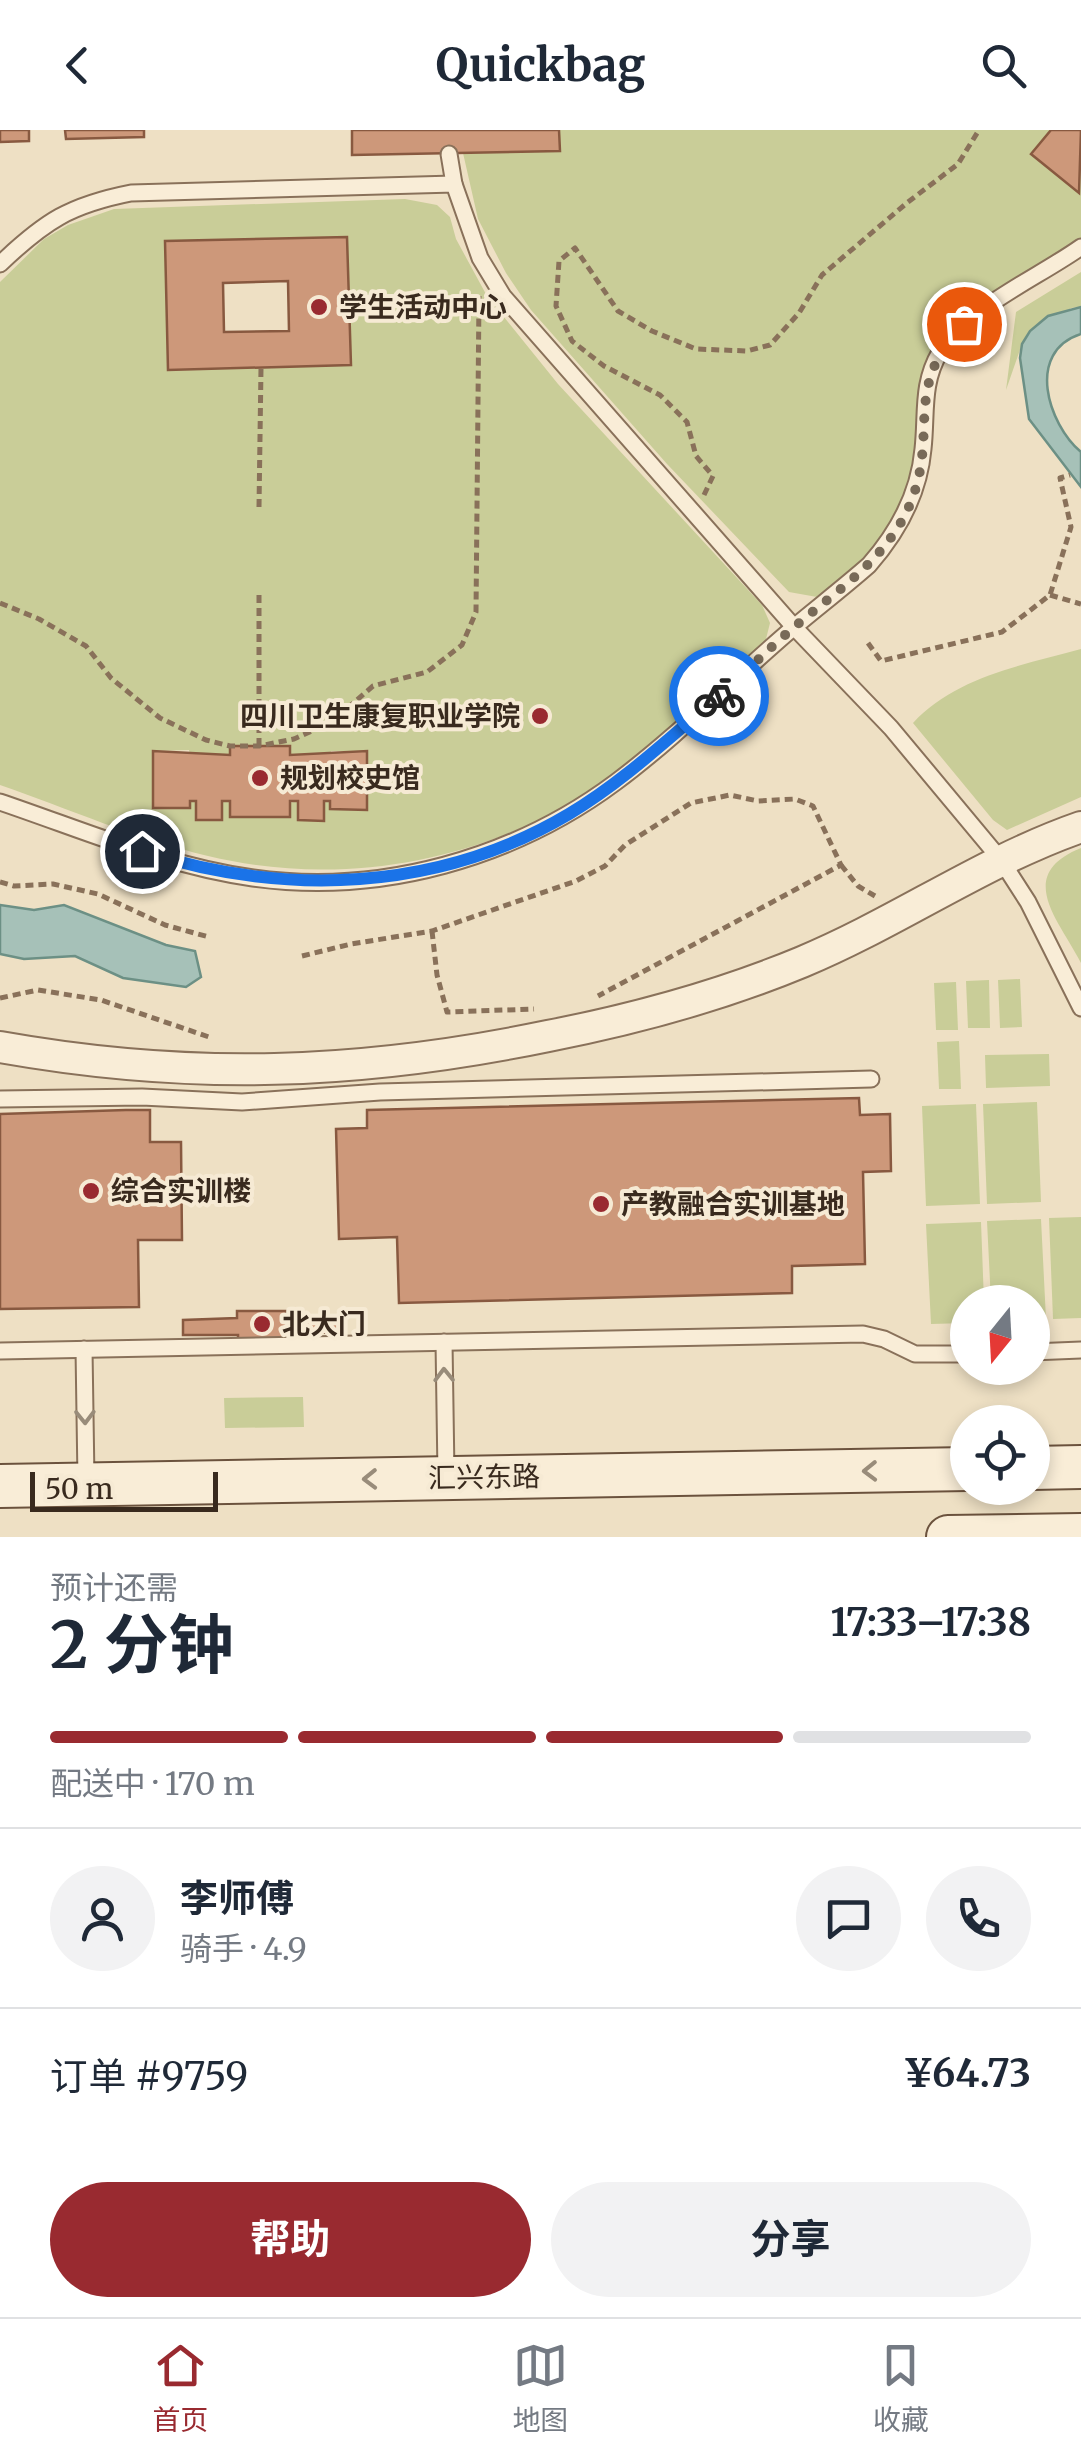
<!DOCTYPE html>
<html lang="zh">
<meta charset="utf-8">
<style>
body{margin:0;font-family:Merriweather,"Noto Sans SC",serif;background:#f2f2f3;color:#1f2937;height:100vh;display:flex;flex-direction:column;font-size:38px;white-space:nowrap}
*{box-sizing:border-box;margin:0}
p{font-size:32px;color:#747a83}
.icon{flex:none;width:55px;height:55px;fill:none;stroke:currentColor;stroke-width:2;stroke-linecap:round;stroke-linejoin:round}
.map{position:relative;height:1407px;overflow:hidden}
.sheet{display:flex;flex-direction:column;background:#fff;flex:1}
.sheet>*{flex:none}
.needle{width:65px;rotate:198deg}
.tools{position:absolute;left:950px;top:1155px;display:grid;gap:20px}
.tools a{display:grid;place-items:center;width:100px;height:100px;border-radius:50%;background:#fff;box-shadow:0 5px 15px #0003;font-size:50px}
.scale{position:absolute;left:30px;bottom:25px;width:188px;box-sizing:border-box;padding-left:10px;border:5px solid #392a1e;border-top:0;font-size:28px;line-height:35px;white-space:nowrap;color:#392a1e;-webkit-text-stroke:8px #f6ead4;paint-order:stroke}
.pin{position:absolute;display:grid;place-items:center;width:85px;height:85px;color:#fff;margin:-42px;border:5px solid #fff;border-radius:50%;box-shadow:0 2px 10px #0007}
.courier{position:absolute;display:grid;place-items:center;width:100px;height:100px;margin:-50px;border:8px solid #1a73e8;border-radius:50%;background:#fff;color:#222;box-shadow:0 2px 12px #0007}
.head em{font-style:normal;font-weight:700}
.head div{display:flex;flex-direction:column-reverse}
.head{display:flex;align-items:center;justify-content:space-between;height:170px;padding:0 50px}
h1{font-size:65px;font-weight:700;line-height:75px}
.bar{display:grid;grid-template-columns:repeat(4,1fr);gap:15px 10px;align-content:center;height:120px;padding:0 50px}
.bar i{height:12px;border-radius:8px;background:#e0e1e3}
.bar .on{background:#992a30}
.bar p{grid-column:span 4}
.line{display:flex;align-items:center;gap:25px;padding:0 50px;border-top:2px solid #e0e1e3}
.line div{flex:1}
.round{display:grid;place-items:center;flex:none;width:105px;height:105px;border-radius:52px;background:#f2f2f3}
.button{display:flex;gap:20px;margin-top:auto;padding:20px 50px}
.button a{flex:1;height:115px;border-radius:60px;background:#992a30;color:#fff;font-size:40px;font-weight:700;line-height:115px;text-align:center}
.button a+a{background:#f2f2f3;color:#1f2937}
header{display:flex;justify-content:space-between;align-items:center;height:130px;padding:0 50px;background:#fff;font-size:45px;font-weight:700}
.tab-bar{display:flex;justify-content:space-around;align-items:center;height:140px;border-top:2px solid #e0e1e3;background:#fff;font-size:28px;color:#747a83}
.tab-bar a{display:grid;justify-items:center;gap:5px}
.tab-bar .on{color:#992a30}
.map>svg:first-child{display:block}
</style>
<header><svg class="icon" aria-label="back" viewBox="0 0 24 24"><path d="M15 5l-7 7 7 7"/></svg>Quickbag<svg class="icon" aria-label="search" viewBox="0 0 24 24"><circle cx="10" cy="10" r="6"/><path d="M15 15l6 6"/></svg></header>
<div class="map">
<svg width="1081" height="1407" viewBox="0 0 1081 1407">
<rect width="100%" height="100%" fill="#eee0c4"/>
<g fill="#c9cd98" fill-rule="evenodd">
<polygon points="559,0 1081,0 1081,108 1016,150 929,239 909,366 888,405 847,449 817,467 789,462 667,334 531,180 506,143 478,89 463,23 560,20"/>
<path d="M405 69 437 75 450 87 456 109 487 166 558 254 762 475 770 493 765 513C701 571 640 631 567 677 552 686 534 692 519 699 420 741 313 751 208 726 137 709 69 679 0 655V152L44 109 68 95 114 79ZM346 107 350 235 169 240 165 112ZM189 620 190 625H330L331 621H367V679H331L330 671H324V690H299L298 671 230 687V671H222L221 690H196V671L153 678V621Z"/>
<polygon points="1081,142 1081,177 1071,178 1022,214 1006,260 1016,182"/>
<path d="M1081 519V667L1007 700 993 690 913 593C955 547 1023 535 1081 519Z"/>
<path d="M1081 718V833C1059 790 1014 745 1081 718Z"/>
<polygon points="1020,849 1022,897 1000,898 998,850"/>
<polygon points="989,850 990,898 968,898 966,851"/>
<polygon points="956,852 958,900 936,900 934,853"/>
<polygon points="959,911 961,959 939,959 937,912"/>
<polygon points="1049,924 1050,956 986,958 985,925"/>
<polygon points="1037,972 1041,1072 987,1074 983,974"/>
<polygon points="976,974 980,1074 926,1076 922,976"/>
<polygon points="1081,1087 1081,1188 1053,1189 1049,1088"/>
<polygon points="1041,1089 1046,1189 1033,1190 1032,1172 991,1172 987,1091"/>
<polygon points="981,1092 984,1172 968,1172 967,1193 931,1194 926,1094"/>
<polygon points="303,1267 304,1297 225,1298 224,1268"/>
</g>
<g fill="#a6c1b8" stroke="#6c9085" stroke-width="2.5">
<path d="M1081 177V204C1025 222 1048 294 1081 322V357L1029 289 1020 228 1022 214 1030 201 1048 186Z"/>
<polygon points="0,775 34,780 64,775 166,815 195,821 201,847 186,857 123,848 75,826 24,829 0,824"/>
</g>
<g fill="#cd987a" stroke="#885940" stroke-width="2.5" fill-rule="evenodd">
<polygon points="0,0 29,0 29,11 0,12"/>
<polygon points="65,0 144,0 144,7 66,9"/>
<polygon points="352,0 559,0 560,21 352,25"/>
<polygon points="1051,0 1081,0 1079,63 1031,24"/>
<path d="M347 107 351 235 168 240 165 111ZM288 151 289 201 224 202 223 153Z"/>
<polygon points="230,616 290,616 290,625 367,621 367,680 330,679 330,671 324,671 324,691 298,690 298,671 290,671 290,687 230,687 230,671 222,671 222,690 196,690 196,671 190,671 190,678 153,678 153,621 230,625"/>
<polygon points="859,968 860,985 890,984 891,1041 863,1042 865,1134 792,1136 792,1163 399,1173 397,1107 339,1109 336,999 367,998 367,980"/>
<polygon points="126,980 150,980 150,1012 181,1012 182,1110 138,1110 139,1177 0,1179 0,984"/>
<polygon points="237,1181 286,1181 286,1187 341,1187 341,1202 287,1204 287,1210 238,1211 238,1205 183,1205 183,1190 237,1188"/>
</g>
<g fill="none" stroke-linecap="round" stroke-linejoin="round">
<g stroke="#89715a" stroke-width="19">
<g id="lane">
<polyline points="449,24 454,54"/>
<path d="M0 134C45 91 70 75 131 63L454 54 480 128 503 166 794 497 891 598 1001 730 1028 772 1081 878"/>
<path d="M0 672C83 700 166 736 253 748 381 766 514 728 616 652 679 605 734 548 793 498 818 477 844 457 869 435 898 402 919 364 923 319 927 284 921 254 940 222 967 178 1039 147 1081 117"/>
<polyline points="0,969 142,967 242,972 380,962 871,949"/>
<polyline points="444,1212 446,1344"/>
<polyline points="84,1219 86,1350"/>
<polyline points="0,1221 863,1204 884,1209 915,1224 968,1224"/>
<polyline points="1032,1222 1081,1220"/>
</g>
</g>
<g stroke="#89715a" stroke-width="34">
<path id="street" d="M0 917C191 951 359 945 548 906 635 889 720 866 802 832 898 792 983 731 1081 697"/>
</g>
<g stroke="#6b523d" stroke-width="46">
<g id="secondary">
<polyline points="1032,1338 1081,1337"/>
<polyline points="0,1356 968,1339"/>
<polyline points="948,1407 1081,1405"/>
</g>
</g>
<g stroke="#89715a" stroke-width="5" stroke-dasharray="8 5" stroke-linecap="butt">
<polyline points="704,365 713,346 696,326 687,292 660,265 604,236 572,211 556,176 559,131 575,118 618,181 652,201 696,219 747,221 770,215 799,183 822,145 908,72 958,34 979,0"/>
<polyline points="259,377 261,238"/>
<polyline points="1050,465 1081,474"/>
<polyline points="0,473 39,489 86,516 111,548 160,588 206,610 230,616 259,616 294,609 330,593 373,556 427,542 462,515 476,482 479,166"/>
<polyline points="868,513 881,531 1002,502 1050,465 1071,397 1060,348 1070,345"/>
<polyline points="259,616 259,465"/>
<polyline points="841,735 858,756 875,766"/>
<polyline points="0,752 14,756 53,754 98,764 165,795 209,807"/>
<polyline points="432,801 437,845 447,882 534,879"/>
<polyline points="302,826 351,814 432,801 576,751 605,736 625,715 691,673 730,665 758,671 795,669 813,676 841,735 598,866"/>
<polyline points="0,868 38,860 101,870 209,907"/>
</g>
<use href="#lane" stroke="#f9edd7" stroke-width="15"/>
<use href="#street" stroke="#f9edd7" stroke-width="30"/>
<use href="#secondary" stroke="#f9edd7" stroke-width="42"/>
</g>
<defs><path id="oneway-chevron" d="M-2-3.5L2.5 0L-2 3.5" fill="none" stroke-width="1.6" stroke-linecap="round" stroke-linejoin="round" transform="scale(2.5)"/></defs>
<g stroke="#998c7a">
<use href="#oneway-chevron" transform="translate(444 1245) rotate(-91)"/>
<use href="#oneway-chevron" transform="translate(85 1287) rotate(89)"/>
<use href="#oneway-chevron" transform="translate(870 1341) rotate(179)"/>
<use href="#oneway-chevron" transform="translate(370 1349) rotate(179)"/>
</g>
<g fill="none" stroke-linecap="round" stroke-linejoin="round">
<path stroke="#786a58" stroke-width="10" stroke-dasharray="0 18" d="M719 566C744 544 767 520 792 499 837 460 887 430 911 372 939 301 902 257 964 194"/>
<path stroke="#1a73e8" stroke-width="12" d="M142 721C284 767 438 762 569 684 624 651 670 607 719 566"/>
</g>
<g fill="#992a30" stroke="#f6ead4" stroke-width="4">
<circle cx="319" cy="177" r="10"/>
<circle cx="540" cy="586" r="10"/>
<circle cx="260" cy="648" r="10"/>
<circle cx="91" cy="1061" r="10"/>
<circle cx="601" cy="1074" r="10"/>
<circle cx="262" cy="1194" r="10"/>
</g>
<g text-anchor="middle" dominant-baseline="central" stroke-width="8" stroke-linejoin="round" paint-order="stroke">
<g font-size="28" font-weight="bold" fill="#392a1e" stroke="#f6ead4" text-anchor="start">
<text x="339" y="177">学生活动中心</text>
<text x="520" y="586" text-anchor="end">四川卫生康复职业学院</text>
<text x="280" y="648">规划校史馆</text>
<text x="111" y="1061">综合实训楼</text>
<text x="621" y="1074">产教融合实训基地</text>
<text x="282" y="1194">北大门</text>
</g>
<g font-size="28" fill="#392a1e" stroke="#f6ead4">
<text transform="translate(484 1347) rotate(-1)">汇兴东路</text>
</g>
</g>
</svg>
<div class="tools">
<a><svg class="needle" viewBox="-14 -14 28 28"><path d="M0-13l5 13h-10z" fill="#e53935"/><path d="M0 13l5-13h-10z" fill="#747a83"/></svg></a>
<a><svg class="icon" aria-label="locate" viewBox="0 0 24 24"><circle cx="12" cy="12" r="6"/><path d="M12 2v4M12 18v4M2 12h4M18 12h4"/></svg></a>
</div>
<div class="scale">50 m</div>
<div class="pin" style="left:964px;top:194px;background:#ea580c"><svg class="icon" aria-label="bag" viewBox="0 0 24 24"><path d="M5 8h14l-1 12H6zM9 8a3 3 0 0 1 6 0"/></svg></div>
<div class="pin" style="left:142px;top:721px;background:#1f2937"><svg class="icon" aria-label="home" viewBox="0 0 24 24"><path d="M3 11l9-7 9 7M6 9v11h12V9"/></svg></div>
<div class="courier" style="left:719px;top:566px"><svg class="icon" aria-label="bike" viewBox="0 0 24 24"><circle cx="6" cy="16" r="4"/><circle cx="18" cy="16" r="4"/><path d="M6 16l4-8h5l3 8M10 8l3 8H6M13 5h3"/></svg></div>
</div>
<section class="sheet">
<div class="head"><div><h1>2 分钟</h1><p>预计还需</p></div><em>17:33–17:38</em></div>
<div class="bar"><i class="on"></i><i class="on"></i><i class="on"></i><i></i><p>配送中 · 170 m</p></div>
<div class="line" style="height:180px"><a class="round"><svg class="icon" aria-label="person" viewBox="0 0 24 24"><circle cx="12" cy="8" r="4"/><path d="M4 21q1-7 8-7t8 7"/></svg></a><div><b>李师傅</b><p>骑手 · 4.9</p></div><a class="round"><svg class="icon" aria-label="chat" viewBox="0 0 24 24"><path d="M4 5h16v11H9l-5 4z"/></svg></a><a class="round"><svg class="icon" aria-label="phone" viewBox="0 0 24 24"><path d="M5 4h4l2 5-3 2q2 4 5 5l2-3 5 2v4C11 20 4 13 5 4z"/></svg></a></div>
<div class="line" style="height:130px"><div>订单 #9759</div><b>¥64.73</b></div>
<div class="button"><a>帮助</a><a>分享</a></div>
</section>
<nav class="tab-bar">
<a class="on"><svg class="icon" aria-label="home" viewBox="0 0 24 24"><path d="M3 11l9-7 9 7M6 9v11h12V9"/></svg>首页</a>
<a><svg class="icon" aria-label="map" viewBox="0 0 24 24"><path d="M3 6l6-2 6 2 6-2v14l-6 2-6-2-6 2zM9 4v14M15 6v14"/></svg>地图</a>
<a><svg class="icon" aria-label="saved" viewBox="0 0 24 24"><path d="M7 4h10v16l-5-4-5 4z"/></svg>收藏</a>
</nav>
